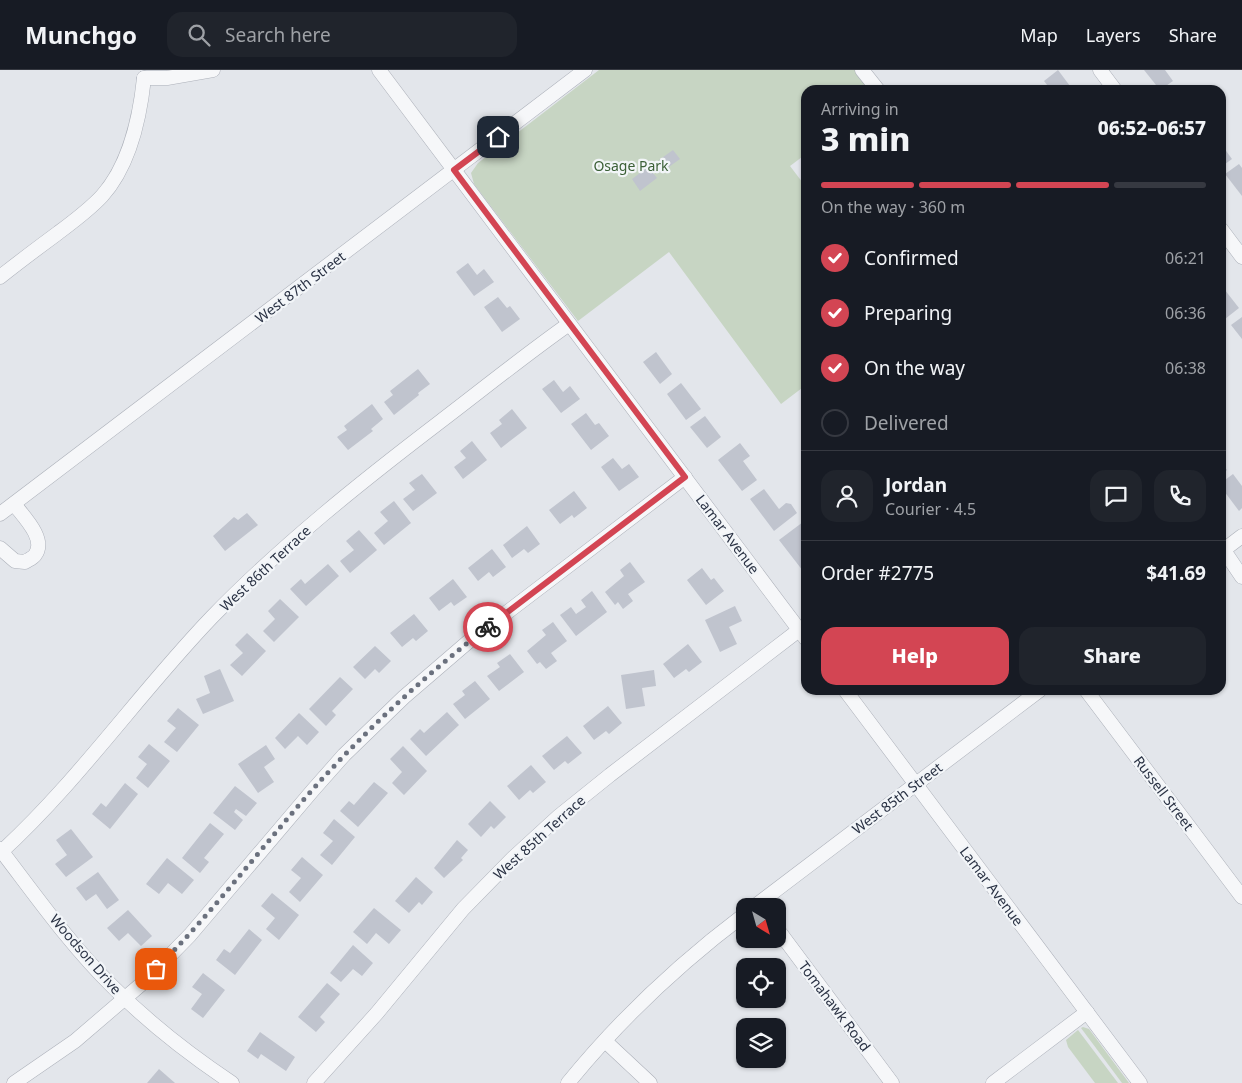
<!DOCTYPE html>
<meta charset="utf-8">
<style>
body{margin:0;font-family:"Noto Sans",sans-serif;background:#20242c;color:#f1f3f6;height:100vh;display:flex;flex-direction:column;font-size:19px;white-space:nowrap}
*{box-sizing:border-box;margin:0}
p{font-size:16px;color:#9ea1a6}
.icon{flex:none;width:28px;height:28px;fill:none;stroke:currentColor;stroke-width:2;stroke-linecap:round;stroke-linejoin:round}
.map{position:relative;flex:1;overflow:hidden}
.sheet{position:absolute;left:801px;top:15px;width:425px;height:610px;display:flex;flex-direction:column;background:#171b24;border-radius:15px;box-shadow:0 1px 4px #0004}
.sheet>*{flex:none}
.needle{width:32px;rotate:143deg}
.controls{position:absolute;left:736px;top:828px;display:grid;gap:10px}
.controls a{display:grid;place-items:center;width:50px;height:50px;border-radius:10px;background:#171b24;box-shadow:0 1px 4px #0004;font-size:25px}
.pin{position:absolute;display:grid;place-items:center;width:42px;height:42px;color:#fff;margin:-21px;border-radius:10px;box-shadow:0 2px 8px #0006}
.courier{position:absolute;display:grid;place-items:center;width:50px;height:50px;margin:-25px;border:4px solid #d34553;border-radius:50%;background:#fff;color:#222;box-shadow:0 1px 6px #0007}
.head em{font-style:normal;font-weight:800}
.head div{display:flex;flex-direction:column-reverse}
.head{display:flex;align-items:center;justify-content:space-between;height:85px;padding:0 20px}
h1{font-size:32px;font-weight:800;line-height:38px}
.bar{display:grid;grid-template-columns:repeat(4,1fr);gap:8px 5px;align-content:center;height:60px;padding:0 20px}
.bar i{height:6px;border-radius:4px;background:#363941}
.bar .current{background:#d34553}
.bar p{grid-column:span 4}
.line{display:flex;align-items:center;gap:12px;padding:0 20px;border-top:1px solid #363941}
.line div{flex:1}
.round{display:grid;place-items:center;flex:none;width:52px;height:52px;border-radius:15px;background:#20242c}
ol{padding:0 20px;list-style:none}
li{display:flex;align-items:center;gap:15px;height:55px}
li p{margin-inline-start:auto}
li .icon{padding:5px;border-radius:50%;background:#d34553;color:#fff;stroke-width:4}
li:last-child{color:#9ea1a6}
li i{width:28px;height:28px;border:2px solid #363941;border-radius:50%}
.action{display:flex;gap:10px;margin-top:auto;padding:10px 20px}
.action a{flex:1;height:58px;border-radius:15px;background:#d34553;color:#fff;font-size:20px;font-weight:800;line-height:58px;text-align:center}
.action a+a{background:#20242c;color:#f1f3f6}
header{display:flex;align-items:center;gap:30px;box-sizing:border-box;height:70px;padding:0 25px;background:#171b24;border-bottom:1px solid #363941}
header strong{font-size:24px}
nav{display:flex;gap:28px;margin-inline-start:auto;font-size:18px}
.search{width:350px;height:45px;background:#20242c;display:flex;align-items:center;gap:12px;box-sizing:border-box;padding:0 18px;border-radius:15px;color:#9ea1a6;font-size:19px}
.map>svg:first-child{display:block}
</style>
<header>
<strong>Munchgo</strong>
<div class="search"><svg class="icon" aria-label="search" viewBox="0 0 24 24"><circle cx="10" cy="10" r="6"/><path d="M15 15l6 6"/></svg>Search here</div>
<nav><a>Map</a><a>Layers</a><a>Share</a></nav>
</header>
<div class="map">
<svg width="1242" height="1013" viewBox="0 0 1242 1013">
<rect width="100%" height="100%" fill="#e3e6eb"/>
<g fill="#c7d5c3">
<polygon points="599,0 856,0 872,20 806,20 806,84 790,96 806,117 806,315 781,334 669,182 578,251 474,114 471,103 478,93"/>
<polygon points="1083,957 1089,959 1129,1013 1122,1013 1081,958"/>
<polygon points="1078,960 1118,1013 1095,1013 1068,977 1066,970"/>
</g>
<g fill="#c0c4ce">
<polygon points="1058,0 1073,20 1051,20 1044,11"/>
<polygon points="1144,0 1165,0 1173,11 1160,20"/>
<polygon points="1221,74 1232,89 1221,97"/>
<polygon points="673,80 680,89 666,99 659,90"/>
<polygon points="1239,94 1242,98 1242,126 1225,104"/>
<polygon points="648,97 657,108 640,121 632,109"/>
<polygon points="468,193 477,205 484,199 494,212 474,226 456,202"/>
<polygon points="1221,215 1239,238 1225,249 1221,244"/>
<polygon points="498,227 507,238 510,236 520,249 502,262 484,237"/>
<polygon points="1242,247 1242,269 1231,255"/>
<polygon points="656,282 672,304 660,314 643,292"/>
<polygon points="418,299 430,314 418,323 419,325 394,345 384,332 393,325 390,321"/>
<polygon points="554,310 563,322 570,316 580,329 561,343 542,319"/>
<polygon points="681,313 701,339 686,350 667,324"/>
<polygon points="372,334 383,349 371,359 373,361 348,380 337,367 347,360 344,356"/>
<polygon points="512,339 527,358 501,378 490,363 502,354 499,350"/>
<polygon points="586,343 595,355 599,353 609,366 591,380 571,354"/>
<polygon points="705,346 721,367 707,378 690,357"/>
<polygon points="472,371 487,390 463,409 454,397 466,388 460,381"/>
<polygon points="740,373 750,386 743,391 757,410 742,421 718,390"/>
<polygon points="613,388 622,399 629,394 639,407 619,421 601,397"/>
<polygon points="1221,392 1227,400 1221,405"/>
<polygon points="422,404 437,423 413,441 403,429 415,420 409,413"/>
<polygon points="1233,404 1242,416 1242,438 1239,441 1221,417 1221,413"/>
<polygon points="764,419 779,439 786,433 791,434 797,443 774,461 750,429"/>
<polygon points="574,421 587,438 574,448 572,445 560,454 549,440"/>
<polygon points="394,431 411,453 384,475 374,463 388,451 380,442"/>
<polygon points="247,443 258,455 225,481 213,466 234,447 238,450"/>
<polygon points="803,452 806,455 806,470 803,472 806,476 806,499 803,501 779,470"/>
<polygon points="527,456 540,474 528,483 524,479 512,488 503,475"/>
<polygon points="359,460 377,480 350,503 340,491 354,480 346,471"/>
<polygon points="492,479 506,497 493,507 489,502 478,511 468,498"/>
<polygon points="630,492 645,512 628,524 633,531 623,539 618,532 615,535 605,522 624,506 620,500"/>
<polygon points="328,494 339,506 306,536 290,519 301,509 305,514"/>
<polygon points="702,498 711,510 714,508 724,521 706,535 687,510"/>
<polygon points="453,509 467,527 454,536 451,532 439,541 429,528"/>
<polygon points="592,521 607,542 576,566 560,545 571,537 576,544 586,537 581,530"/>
<polygon points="280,529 299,547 274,572 263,561 275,549 268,541"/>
<polygon points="735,536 742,551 729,557 737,574 720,582 705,550"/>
<polygon points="414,544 428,561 416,571 413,568 402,577 390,563"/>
<polygon points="553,552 567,571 551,583 557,591 546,599 540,592 537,594 527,581 546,565 542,560"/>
<polygon points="247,563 266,581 242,606 230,595 243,583 235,575"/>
<polygon points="688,574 702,592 689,602 686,599 674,608 663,594"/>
<polygon points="375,576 391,591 379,603 375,599 365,609 353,597"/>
<polygon points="510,584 524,602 499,621 487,606 500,597 497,593"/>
<polygon points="220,599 234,631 203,644 196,629 210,623 204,606"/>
<polygon points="654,600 656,616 642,618 645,636 626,639 621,605"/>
<polygon points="340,607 353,619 332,641 336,645 326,656 309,639"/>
<polygon points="475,611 490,629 465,649 453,634 465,625 462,621"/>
<polygon points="608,636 622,653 609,664 606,661 594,670 583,656"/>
<polygon points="178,638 199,655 177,682 164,672 176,658 167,651"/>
<polygon points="447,642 459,655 426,686 410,669 420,659 424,663"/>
<polygon points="299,643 319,662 307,675 298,666 285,679 275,668"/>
<polygon points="567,666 582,683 568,694 565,691 554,700 542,686"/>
<polygon points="149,674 170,691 148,718 136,708 147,694 138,687"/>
<polygon points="266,675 275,689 264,697 274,712 258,723 238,694"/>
<polygon points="403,676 427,701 404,725 392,713 402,702 390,689"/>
<polygon points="531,695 546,712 533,723 530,720 519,730 507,716"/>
<polygon points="374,712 388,723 358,757 340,741 349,731 354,735"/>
<polygon points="125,713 138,724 110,759 92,744 101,733 106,737"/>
<polygon points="235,716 257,733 246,746 236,739 234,742 243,750 235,760 213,743"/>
<polygon points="490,731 506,747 494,759 491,756 481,767 468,754"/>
<polygon points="334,749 355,767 332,795 320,785 333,771 323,763"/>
<polygon points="210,753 224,764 204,788 209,792 200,803 182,788"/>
<polygon points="71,759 93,787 66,807 55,794 67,785 56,770"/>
<polygon points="457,770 468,780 461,788 463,790 444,808 434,798"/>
<polygon points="302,787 323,805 300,832 289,822 301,808 291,800"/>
<polygon points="167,788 194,810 182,824 168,813 159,824 146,814"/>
<polygon points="98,802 119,830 107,839 96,824 86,831 76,818"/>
<polygon points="416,807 433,822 422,835 419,832 409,843 395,831"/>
<polygon points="272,823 299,845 279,870 266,859 275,848 261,836"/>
<polygon points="374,838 401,860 389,874 376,863 367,874 353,862"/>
<polygon points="128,840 152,866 141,876 128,863 119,871 107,858"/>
<polygon points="249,859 262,870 235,905 216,890 224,879 230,883"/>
<polygon points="353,875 373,893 362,906 353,899 341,912 330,903"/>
<polygon points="203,903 225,920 203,948 191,939 202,924 192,917"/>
<polygon points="327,913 340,924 320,947 325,952 316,962 298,947"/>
<polygon points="260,962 295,987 286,1001 261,984 258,989 247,981"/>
<polygon points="159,999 175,1013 147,1013"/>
</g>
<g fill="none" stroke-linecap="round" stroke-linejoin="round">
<g stroke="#acb0b9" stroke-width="15">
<g id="minor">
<polyline points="379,0 806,569"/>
<polyline points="862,0 878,20"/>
<polyline points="1100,0 1115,20"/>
<polyline points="144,8 167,8 213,0"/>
<polyline points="1221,159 1242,187"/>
<path d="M0 207C19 192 39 177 58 163 74 151 89 140 102 126 129 96 140 47 144 8"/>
<polyline points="0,444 585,0"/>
<polyline points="1221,476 1242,507"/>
<path d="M0 478 15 491 25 492C28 490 33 488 35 485 47 469 23 446 14 434"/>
<polyline points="1221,482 1242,466"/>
<polyline points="845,620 1140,1013"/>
<polyline points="1086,620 1242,827"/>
<path d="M0 779C36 826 71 876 113 917 149 953 190 985 232 1013"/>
<path d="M0 783C78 712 139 623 212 547 282 475 361 412 441 351 483 319 525 285 569 254"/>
<polyline points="755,836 1040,620"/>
<polyline points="778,860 892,1013"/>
<polyline points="605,971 650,1013"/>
<polyline points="14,1013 75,971 145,911 190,865 313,720 344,685 404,627 468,572 685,407"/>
<polyline points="314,1013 377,943 463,839 513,788 559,746 610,705 799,560"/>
<path d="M568 1013C620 949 680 893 745 844"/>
<polyline points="993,1013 1087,942"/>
</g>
</g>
<use href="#minor" stroke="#f6f7f9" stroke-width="14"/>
</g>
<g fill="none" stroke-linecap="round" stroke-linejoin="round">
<path stroke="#6b717e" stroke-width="5" stroke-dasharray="0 9" d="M156 899C213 842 260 779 313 719 366 660 425 605 488 557"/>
<polyline stroke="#d34553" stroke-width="6" points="488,557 685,407 454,100 498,67"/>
</g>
<g text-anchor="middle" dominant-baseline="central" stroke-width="4.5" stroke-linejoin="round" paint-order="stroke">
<g font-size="14" fill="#3c6037" stroke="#f2f5f8">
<text x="631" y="95">Osage Park</text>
</g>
<g font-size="14" fill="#2a3244" stroke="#f2f5f8">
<text transform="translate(300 217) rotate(-37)">West 87th Street</text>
<text transform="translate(728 464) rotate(53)">Lamar Avenue</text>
<text transform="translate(265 498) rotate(-43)">West 86th Terrace</text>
<text transform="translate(1164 723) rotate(53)">Russell Street</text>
<text transform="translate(897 728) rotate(-37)">West 85th Street</text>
<text transform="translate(539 767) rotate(-42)">West 85th Terrace</text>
<text transform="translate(992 816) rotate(53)">Lamar Avenue</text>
<text transform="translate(86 884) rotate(49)">Woodson Drive</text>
<text transform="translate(835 936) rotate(53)">Tomahawk Road</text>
</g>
</g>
</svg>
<div class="controls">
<a><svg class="needle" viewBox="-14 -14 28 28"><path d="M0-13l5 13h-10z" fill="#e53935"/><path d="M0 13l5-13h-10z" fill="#9ea1a6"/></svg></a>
<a><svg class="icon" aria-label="locate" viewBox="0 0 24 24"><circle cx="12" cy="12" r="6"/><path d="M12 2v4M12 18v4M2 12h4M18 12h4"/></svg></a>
<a><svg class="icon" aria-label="layers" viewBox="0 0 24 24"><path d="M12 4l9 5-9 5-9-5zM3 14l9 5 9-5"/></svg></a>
</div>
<div class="pin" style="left:156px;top:899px;background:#ea580c"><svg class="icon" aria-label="bag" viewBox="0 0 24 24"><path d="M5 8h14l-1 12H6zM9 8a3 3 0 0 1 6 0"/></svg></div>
<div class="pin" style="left:498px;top:67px;background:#1f2937"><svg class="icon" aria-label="home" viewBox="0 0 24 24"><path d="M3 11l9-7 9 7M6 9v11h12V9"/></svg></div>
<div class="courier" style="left:488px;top:557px"><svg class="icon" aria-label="bike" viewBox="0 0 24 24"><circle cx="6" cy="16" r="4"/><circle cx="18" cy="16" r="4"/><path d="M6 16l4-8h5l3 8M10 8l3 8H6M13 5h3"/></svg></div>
<section class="sheet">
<div class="head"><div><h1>3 min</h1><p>Arriving in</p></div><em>06:52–06:57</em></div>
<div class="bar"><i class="current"></i><i class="current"></i><i class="current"></i><i></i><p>On the way · 360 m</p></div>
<ol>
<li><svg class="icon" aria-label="check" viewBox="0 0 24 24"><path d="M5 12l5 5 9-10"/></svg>Confirmed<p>06:21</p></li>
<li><svg class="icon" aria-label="check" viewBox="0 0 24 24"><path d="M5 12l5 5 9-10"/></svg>Preparing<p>06:36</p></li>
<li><svg class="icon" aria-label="check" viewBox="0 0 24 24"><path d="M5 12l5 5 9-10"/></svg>On the way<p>06:38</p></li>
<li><i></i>Delivered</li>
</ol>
<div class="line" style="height:90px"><a class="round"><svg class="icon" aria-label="person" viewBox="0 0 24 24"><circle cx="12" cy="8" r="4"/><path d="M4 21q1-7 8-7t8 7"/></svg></a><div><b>Jordan</b><p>Courier · 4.5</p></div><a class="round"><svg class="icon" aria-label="chat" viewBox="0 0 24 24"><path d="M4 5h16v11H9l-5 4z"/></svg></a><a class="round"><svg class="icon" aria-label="phone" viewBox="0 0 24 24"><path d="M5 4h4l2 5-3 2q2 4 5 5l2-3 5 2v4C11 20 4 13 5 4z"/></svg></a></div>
<div class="line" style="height:65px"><div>Order #2775</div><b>$41.69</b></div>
<div class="action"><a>Help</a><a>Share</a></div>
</section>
</div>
